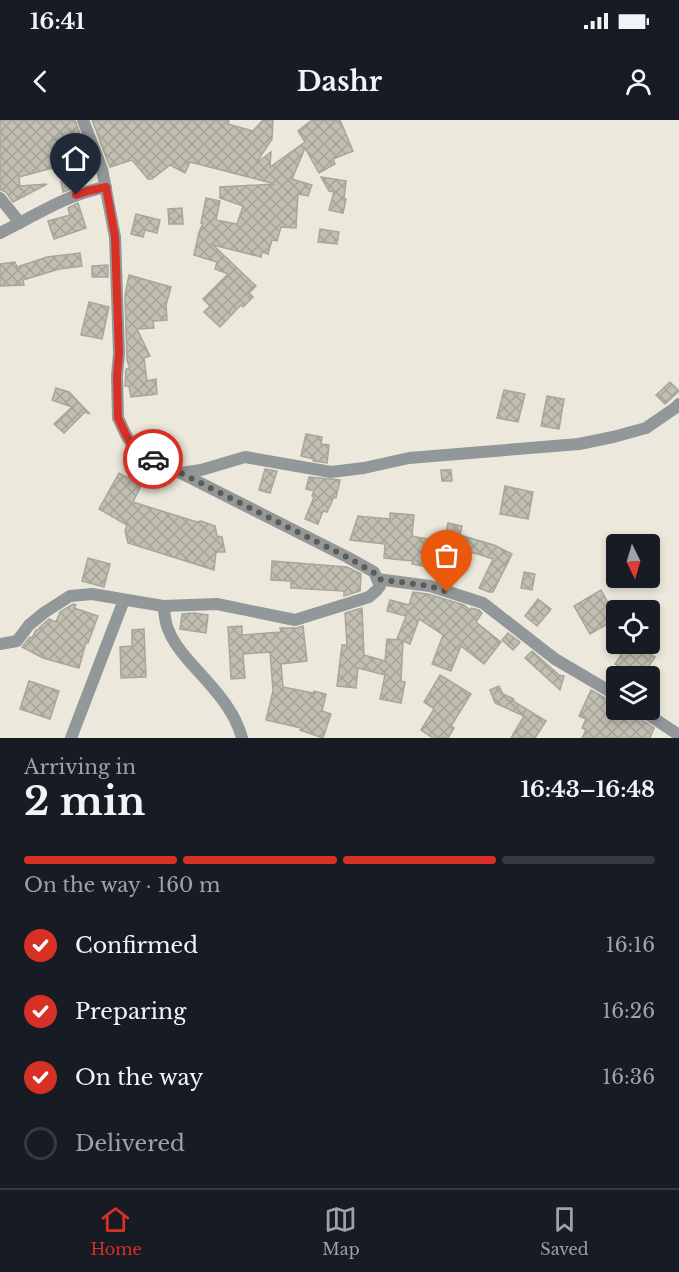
<!DOCTYPE html>
<meta charset="utf-8">
<style>
body{margin:0;font-family:"Libre Baskerville",serif;background:#20242c;color:#f1f3f6;height:100vh;display:flex;flex-direction:column;font-size:22px;white-space:nowrap}
*{box-sizing:border-box;margin:0}
p{font-size:20px;color:#9ea1a6}
.icon{flex:none;width:33px;height:33px;fill:none;stroke:currentColor;stroke-width:2;stroke-linecap:round;stroke-linejoin:round}
.map{position:relative;height:618px;overflow:hidden}
.drawer{display:flex;flex-direction:column;background:#171b24;flex:1}
.drawer>*{flex:none}
.needle{width:39px;rotate:175deg}
.fabs{position:absolute;left:606px;top:414px;display:grid;gap:12px}
.fabs a{display:grid;place-items:center;width:54px;height:54px;border-radius:6px;background:#171b24;box-shadow:0 3px 9px #0003;font-size:30px}
.pin{position:absolute;display:grid;place-items:center;width:51px;height:51px;color:#fff;margin:-62px -26px;border-radius:50% 50% 50% 0;rotate:-45deg;box-shadow:0 0 6px #0007}
.pin .icon{rotate:45deg}
.courier{position:absolute;display:grid;place-items:center;width:60px;height:60px;margin:-30px;border:4px solid #d93025;border-radius:50%;background:#fff;color:#222;box-shadow:0 2px 8px #0007}
.summary em{font-style:normal;font-weight:700}
.summary div{display:flex;flex-direction:column-reverse}
.summary{display:flex;align-items:center;justify-content:space-between;height:102px;padding:0 24px}
h1{font-size:39px;font-weight:700;line-height:45px}
.bar{display:grid;grid-template-columns:repeat(4,1fr);gap:9px 6px;align-content:center;height:72px;padding:0 24px}
.bar i{height:8px;border-radius:4px;background:#363941}
.bar .on{background:#d93025}
.bar p{grid-column:span 4}
ol{padding:0 24px;list-style:none}
li{display:flex;align-items:center;gap:18px;height:66px}
li p{margin-inline-start:auto}
li .icon{padding:6px;border-radius:50%;background:#d93025;color:#fff;stroke-width:4}
li:last-child{color:#9ea1a6}
li i{width:33px;height:33px;border:3px solid #363941;border-radius:50%}
.status{display:flex;justify-content:space-between;align-items:center;height:42px;padding:0 30px;background:#171b24;direction:ltr}
.status svg{height:16px;fill:currentColor}
header{display:flex;justify-content:space-between;align-items:center;height:78px;padding:0 24px;background:#171b24;font-size:27px;font-weight:700}
.tabs{display:flex;justify-content:space-around;align-items:center;height:84px;border-top:2px solid #363941;background:#171b24;font-size:16px;color:#9ea1a6}
.tabs a{display:grid;justify-items:center;gap:3px}
.tabs .on{color:#d93025}
.map>svg:first-child{display:block}
</style>
<div class="status"><b>16:41</b><svg viewBox="0 0 49 12"><path d="M0 12V9h3v3zM5 12V6h3v6zM10 12V3h3v9zM15 12V0h3v12zM26 1h20v11H26zM47 4h2v5h-2z"/></svg></div>
<header><svg class="icon" aria-label="back" viewBox="0 0 24 24"><path d="M15 5l-7 7 7 7"/></svg>Dashr<svg class="icon" aria-label="person" viewBox="0 0 24 24"><circle cx="12" cy="8" r="4"/><path d="M4 21q1-7 8-7t8 7"/></svg></header>
<div class="map">
<svg width="679" height="618" viewBox="0 0 679 618">
<defs>
<pattern id="building-cross-hatch" width="8" height="8" patternUnits="userSpaceOnUse" patternTransform="scale(1.5)"><rect width="8" height="8" fill="#c1bfb2"/><path d="M0 0l8 8M0 8l8-8" fill="none" stroke="#a5a398"/></pattern>
</defs>
<rect width="100%" height="100%" fill="#ece9dc"/>
<g fill="url(#building-cross-hatch)" stroke="#a8a69a" stroke-width="1.5">
<polygon points="0,0 75,0 89,39 57,48 56,47 19,57 20,66 47,64 13,82 6,72 0,70"/>
<polygon points="92,0 229,0 228,4 253,11 263,0 273,0 272,19 256,43 271,32 270,47 305,22 298,11 312,0 340,0 353,31 333,39 335,44 319,53 305,28 292,59 312,65 308,76 298,74 296,108 281,107 277,121 272,120 268,134 262,132 261,137 213,125 256,166 249,173 253,177 243,187 241,185 220,207 204,192 210,186 203,179 228,154 215,149 217,142 194,135 199,112 203,103 201,103 206,78 220,81 216,100 237,104 243,86 220,78 220,67 275,64 190,42 185,53 170,45 152,59 148,59 132,40 110,47"/>
<polygon points="321,57 346,61 344,79 346,79 343,93 329,90 334,72 329,71"/>
<polygon points="78,61 79,66 63,72 61,62"/>
<polygon points="78,83 86,108 54,119 48,101 70,95 68,88"/>
<polygon points="182,88 183,104 169,104 168,89"/>
<polygon points="136,94 160,100 157,113 145,110 143,117 131,114"/>
<polygon points="320,109 339,112 337,124 318,122"/>
<polygon points="80,133 82,146 59,149 23,160 24,165 0,166 0,144 15,142 17,147 47,137"/>
<polygon points="108,145 108,157 92,157 92,146"/>
<polygon points="129,155 171,167 166,185 167,200 153,201 154,208 137,209 150,236 144,238 147,261 156,259 157,274 131,277 129,266 125,266 126,249 130,248 127,241 125,175"/>
<polygon points="89,182 109,187 102,219 81,215"/>
<polygon points="670,262 679,271 665,284 656,275"/>
<polygon points="56,268 69,272 90,294 85,292 64,313 54,304 72,287 52,280"/>
<polygon points="504,270 525,274 518,302 497,298"/>
<polygon points="547,276 564,279 559,309 541,306"/>
<polygon points="306,314 322,317 321,324 329,325 327,343 313,341 314,339 301,336"/>
<polygon points="137,340 150,347 133,382 197,402 201,401 215,406 217,416 222,417 225,432 216,432 214,450 128,423 125,411 127,405 99,389 119,353 128,358"/>
<polygon points="265,349 277,351 270,373 259,370"/>
<polygon points="441,350 451,350 452,361 442,361"/>
<polygon points="309,357 340,360 336,378 334,377 327,392 323,391 318,404 305,399 314,377 312,376 314,371 306,369"/>
<polygon points="505,366 533,372 528,399 500,394"/>
<polygon points="390,393 414,395 412,416 432,420 433,416 445,418 448,403 462,406 460,415 494,425 512,434 493,472 489,472 479,468 493,439 462,429 457,453 445,451 429,443 427,447 412,444 413,441 384,438 385,424 350,420 358,396 390,399"/>
<polygon points="88,438 110,444 104,467 82,461"/>
<polygon points="272,441 347,447 361,454 360,471 344,476 344,471 291,468 291,461 271,460"/>
<polygon points="524,452 535,454 532,470 521,468"/>
<polygon points="601,470 616,497 616,499 590,514 574,486"/>
<polygon points="413,472 428,474 464,485 470,490 471,488 479,490 482,493 476,502 501,522 484,544 461,526 451,551 432,544 443,515 419,499 410,524 403,521 401,561 405,562 401,583 380,579 385,555 358,548 356,568 337,566 342,525 347,525 345,493 362,488 364,535 385,541 387,519 399,520 397,519 406,496 387,491 390,480 409,485"/>
<polygon points="538,479 551,489 537,506 525,496"/>
<polygon points="73,484 76,485 74,488 98,496 88,523 86,522 79,548 43,538 22,527 30,517 32,518 36,510 38,510 39,508 49,499 56,502 60,492"/>
<polygon points="193,493 208,495 206,513 180,509 182,494"/>
<polygon points="242,506 242,515 281,512 280,508 297,508 303,506 307,541 281,544 283,567 313,573 314,571 326,574 322,591 331,594 323,618 300,610 301,608 266,600 273,571 270,532 243,534 245,558 231,559 228,507"/>
<polygon points="144,509 146,557 121,558 120,527 132,526 132,510"/>
<polygon points="508,513 520,522 513,530 502,520"/>
<polygon points="613,524 633,524 655,537 642,556 635,556 615,544 624,530"/>
<polygon points="532,531 559,555 564,556 560,570 525,538"/>
<polygon points="440,555 471,574 451,606 454,608 448,618 433,618 421,610 434,589 424,582"/>
<polygon points="29,561 59,571 50,599 20,589"/>
<polygon points="499,566 503,574 514,579 513,581 546,601 535,618 511,618 524,596 495,583 490,570"/>
<polygon points="591,570 612,582 616,583 616,590 620,590 636,596 654,608 650,618 582,618 586,610 582,608 586,599 579,596"/>
</g>
<g fill="none" stroke-linecap="round" stroke-linejoin="round">
<g stroke="#92979a" stroke-width="12">
<path d="M83 0 102 49 115 117 119 233 117 256 118 298 126 315 134 328 145 335 347 437 374 452 380 466 377 470 369 477 295 500 217 484 163 486C165 494 165 502 168 509 172 520 181 532 189 541 209 564 234 587 242 618"/>
<polyline points="0,78 20,103"/>
<path d="M0 113C37 95 64 75 106 67"/>
<polyline points="181,353 201,350 245,337 331,352 364,348 409,338 579,324 613,317 646,308 675,288 679,284"/>
<polyline points="377,459 430,466 483,483 555,539 616,575"/>
<polyline points="0,524 17,521 29,505 45,492 70,476 92,474 163,486"/>
<polyline points="641,590 679,615"/>
<polyline points="71,618 124,480"/>
</g>
</g>
<g fill="none" stroke-linecap="round" stroke-linejoin="round">
<polyline stroke="#5d5b54" stroke-width="6" stroke-dasharray="0 10.8" points="153,339 347,437 374,453 377,459 430,466 447,472"/>
<polyline stroke="#d93025" stroke-width="8" points="76,75 88,71 106,67 115,117 119,233 117,256 118,298 126,315 134,328 153,339"/>
</g>
</svg>
<div class="fabs">
<a><svg class="needle" viewBox="-14 -14 28 28"><path d="M0-13l5 13h-10z" fill="#e53935"/><path d="M0 13l5-13h-10z" fill="#9ea1a6"/></svg></a>
<a><svg class="icon" aria-label="locate" viewBox="0 0 24 24"><circle cx="12" cy="12" r="6"/><path d="M12 2v4M12 18v4M2 12h4M18 12h4"/></svg></a>
<a><svg class="icon" aria-label="layers" viewBox="0 0 24 24"><path d="M12 4l9 5-9 5-9-5zM3 14l9 5 9-5"/></svg></a>
</div>
<div class="pin" style="left:447px;top:472px;background:#ea580c"><svg class="icon" aria-label="bag" viewBox="0 0 24 24"><path d="M5 8h14l-1 12H6zM9 8a3 3 0 0 1 6 0"/></svg></div>
<div class="pin" style="left:76px;top:75px;background:#1f2937"><svg class="icon" aria-label="home" viewBox="0 0 24 24"><path d="M3 11l9-7 9 7M6 9v11h12V9"/></svg></div>
<div class="courier" style="left:153px;top:339px"><svg class="icon" aria-label="car" viewBox="0 0 24 24"><path d="M5 17H2v-5l4-1 3-4h7l3 4 3 1v5h-3M9 17h6M6 11h13"/><circle cx="7" cy="17" r="2"/><circle cx="17" cy="17" r="2"/></svg></div>
</div>
<section class="drawer">
<div class="summary"><div><h1>2 min</h1><p>Arriving in</p></div><em>16:43–16:48</em></div>
<div class="bar"><i class="on"></i><i class="on"></i><i class="on"></i><i></i><p>On the way · 160 m</p></div>
<ol>
<li><svg class="icon" aria-label="check" viewBox="0 0 24 24"><path d="M5 12l5 5 9-10"/></svg>Confirmed<p>16:16</p></li>
<li><svg class="icon" aria-label="check" viewBox="0 0 24 24"><path d="M5 12l5 5 9-10"/></svg>Preparing<p>16:26</p></li>
<li><svg class="icon" aria-label="check" viewBox="0 0 24 24"><path d="M5 12l5 5 9-10"/></svg>On the way<p>16:36</p></li>
<li><i></i>Delivered</li>
</ol>
</section>
<nav class="tabs">
<a class="on"><svg class="icon" aria-label="home" viewBox="0 0 24 24"><path d="M3 11l9-7 9 7M6 9v11h12V9"/></svg>Home</a>
<a><svg class="icon" aria-label="map" viewBox="0 0 24 24"><path d="M3 6l6-2 6 2 6-2v14l-6 2-6-2-6 2zM9 4v14M15 6v14"/></svg>Map</a>
<a><svg class="icon" aria-label="saved" viewBox="0 0 24 24"><path d="M7 4h10v16l-5-4-5 4z"/></svg>Saved</a>
</nav>
